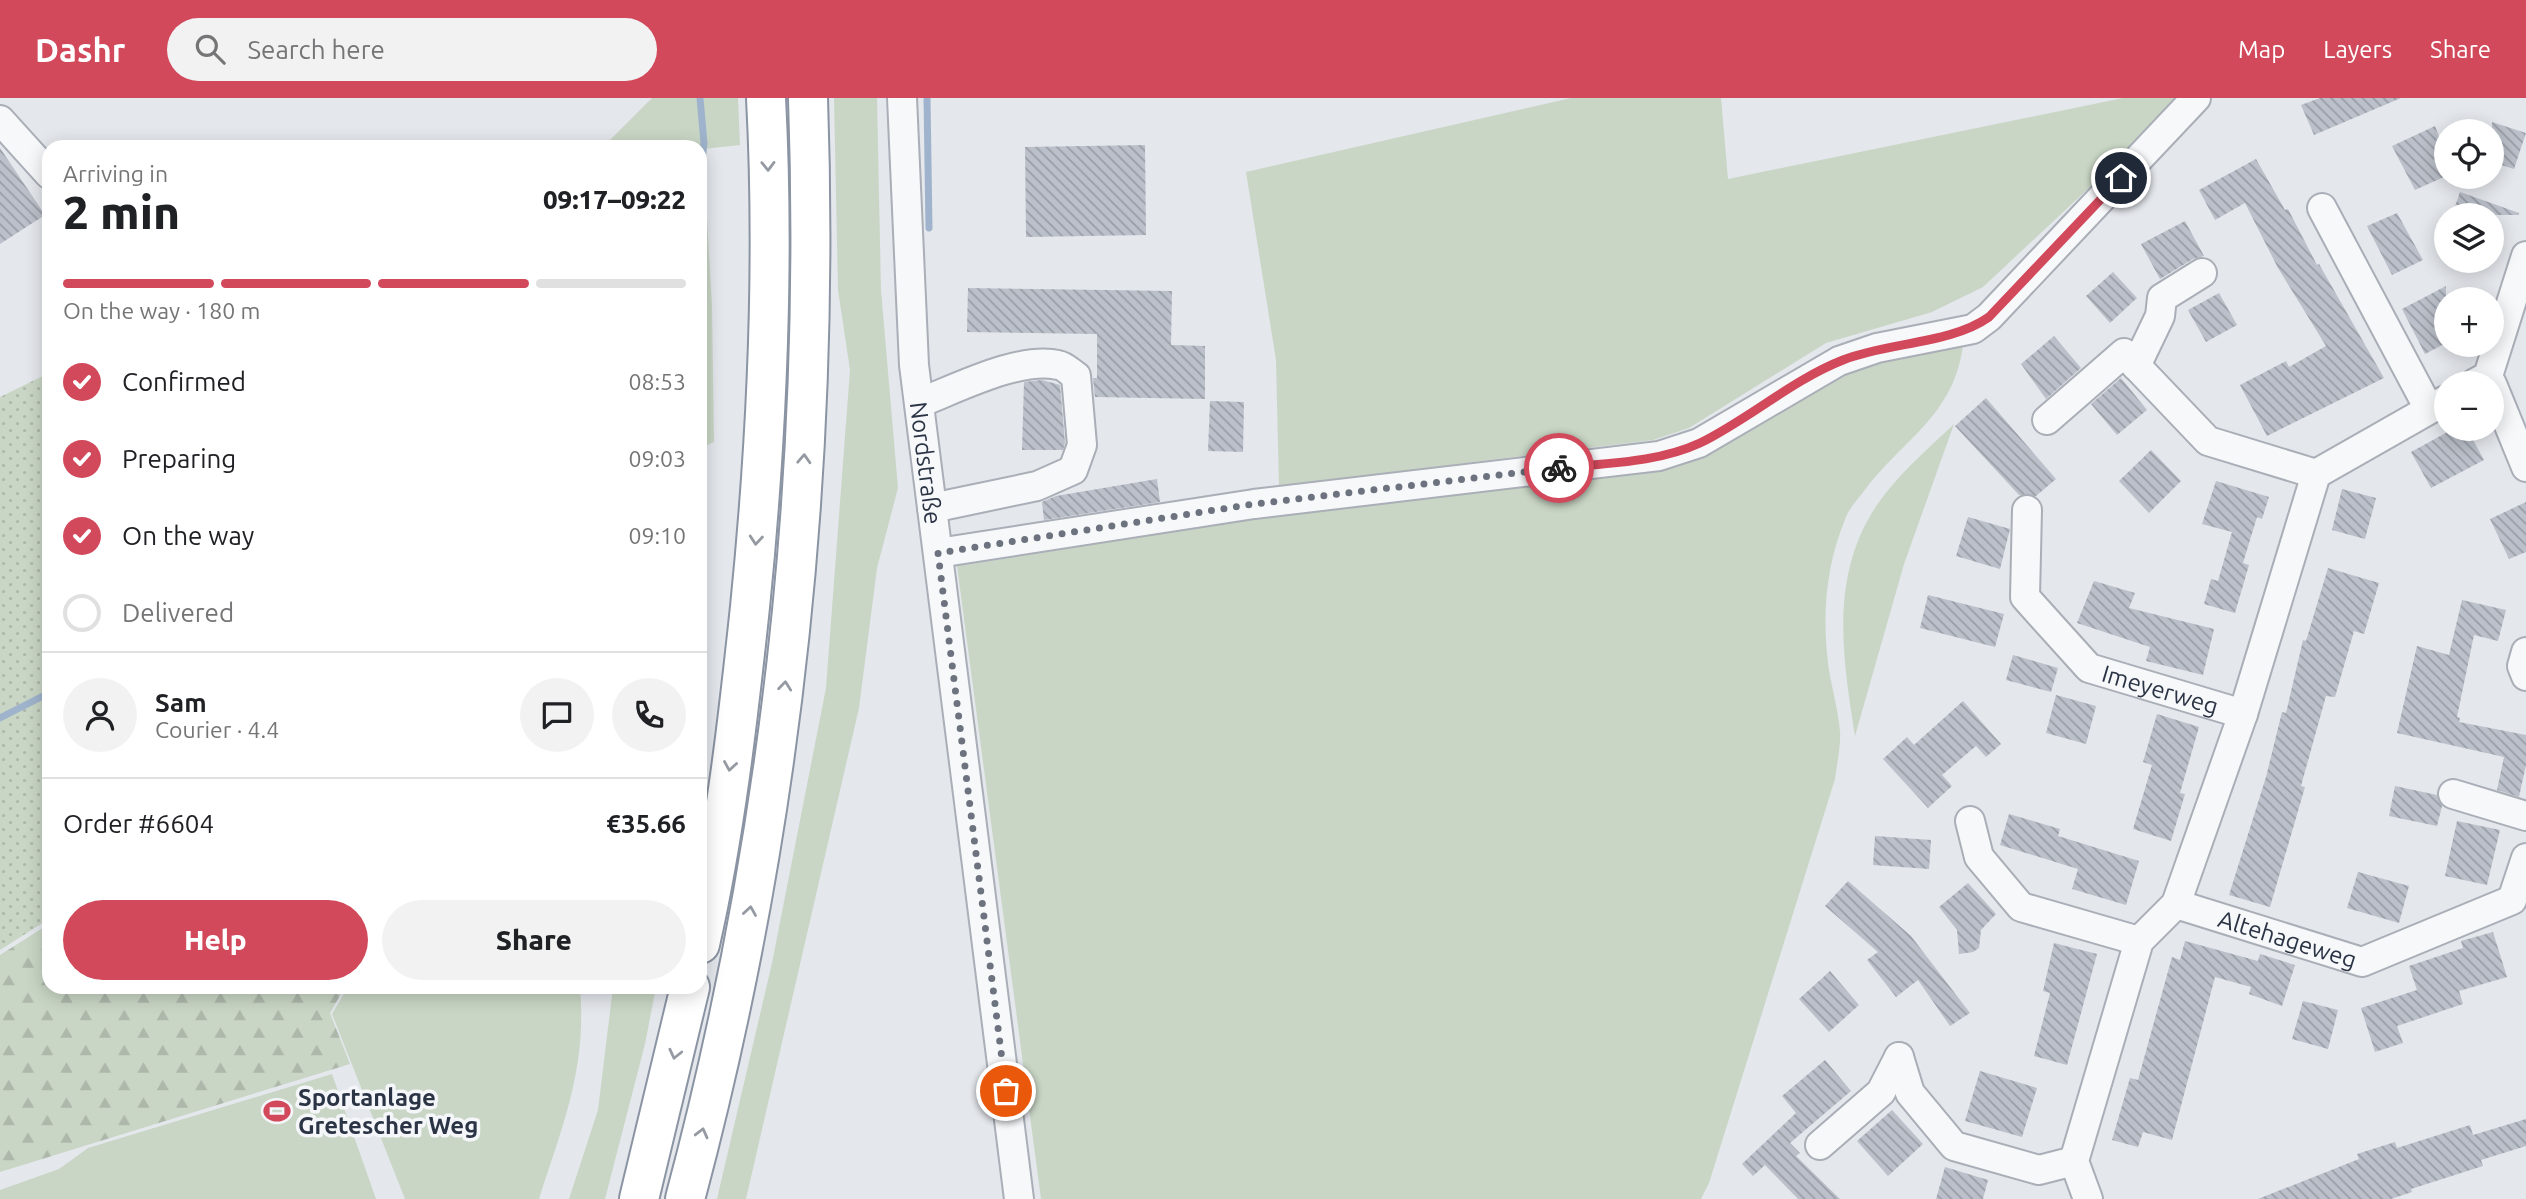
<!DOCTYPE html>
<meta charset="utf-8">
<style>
body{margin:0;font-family:Ubuntu,sans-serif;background:#f2f2f2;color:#202124;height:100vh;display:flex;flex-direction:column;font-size:26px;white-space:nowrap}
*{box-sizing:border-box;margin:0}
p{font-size:23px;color:#757577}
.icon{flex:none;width:38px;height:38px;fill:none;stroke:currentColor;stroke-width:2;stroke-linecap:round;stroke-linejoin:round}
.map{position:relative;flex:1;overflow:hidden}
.sheet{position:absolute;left:42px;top:42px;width:665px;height:854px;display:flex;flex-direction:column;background:#fff;border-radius:21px;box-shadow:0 4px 18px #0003}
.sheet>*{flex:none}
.buttons{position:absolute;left:2434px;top:21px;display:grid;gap:14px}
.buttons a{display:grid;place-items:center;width:70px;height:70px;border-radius:50%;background:#fff;box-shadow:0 4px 18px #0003;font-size:35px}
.pin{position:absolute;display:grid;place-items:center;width:60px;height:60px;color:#fff;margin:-30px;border:4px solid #fff;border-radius:50%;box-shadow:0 2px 7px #0007}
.courier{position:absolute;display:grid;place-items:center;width:70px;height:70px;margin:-35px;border:5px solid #d1495b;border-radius:50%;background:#fff;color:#222;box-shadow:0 2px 9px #0007}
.head em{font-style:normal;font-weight:800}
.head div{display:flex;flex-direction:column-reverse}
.head{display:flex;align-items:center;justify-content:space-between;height:119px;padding:0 21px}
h1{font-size:46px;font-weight:800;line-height:52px}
.bar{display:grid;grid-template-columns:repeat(4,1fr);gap:10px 7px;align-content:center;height:84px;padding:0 21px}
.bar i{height:9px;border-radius:5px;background:#e0e0e0}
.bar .on{background:#d1495b}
.bar p{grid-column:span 4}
.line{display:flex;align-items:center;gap:18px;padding:0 21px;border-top:2px solid #e0e0e0}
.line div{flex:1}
.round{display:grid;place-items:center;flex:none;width:74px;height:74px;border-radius:37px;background:#f2f2f2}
ol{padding:0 21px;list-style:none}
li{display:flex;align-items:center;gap:21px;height:77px}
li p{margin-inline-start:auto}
li .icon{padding:7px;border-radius:50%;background:#d1495b;color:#fff;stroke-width:4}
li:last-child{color:#757577}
li i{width:38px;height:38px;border:4px solid #e0e0e0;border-radius:50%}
.primary-button{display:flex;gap:14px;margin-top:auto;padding:14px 21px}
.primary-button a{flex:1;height:80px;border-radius:42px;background:#d1495b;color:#fff;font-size:28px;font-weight:800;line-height:80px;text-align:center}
.primary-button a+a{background:#f2f2f2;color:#202124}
header{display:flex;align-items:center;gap:42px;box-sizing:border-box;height:98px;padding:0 35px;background:#d1495b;color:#fff}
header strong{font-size:33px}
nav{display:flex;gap:38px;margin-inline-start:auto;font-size:24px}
.search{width:490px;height:63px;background:#f2f2f2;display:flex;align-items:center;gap:18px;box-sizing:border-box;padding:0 24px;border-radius:38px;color:#757577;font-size:26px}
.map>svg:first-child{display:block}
</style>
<header>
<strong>Dashr</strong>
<div class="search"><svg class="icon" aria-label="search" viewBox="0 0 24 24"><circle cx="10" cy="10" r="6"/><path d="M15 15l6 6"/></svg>Search here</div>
<nav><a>Map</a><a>Layers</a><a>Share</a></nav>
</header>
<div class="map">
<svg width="2526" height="1101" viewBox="0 0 2526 1101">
<defs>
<pattern id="forest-firs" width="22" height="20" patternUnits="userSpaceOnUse" patternTransform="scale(1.75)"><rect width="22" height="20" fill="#c9d6c5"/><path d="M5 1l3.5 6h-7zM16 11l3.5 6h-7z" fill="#adb8ab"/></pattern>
<pattern id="garden-dots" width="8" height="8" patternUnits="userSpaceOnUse" patternTransform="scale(1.75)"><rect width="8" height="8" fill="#c9d6c5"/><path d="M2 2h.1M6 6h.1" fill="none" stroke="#adb8ab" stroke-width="1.8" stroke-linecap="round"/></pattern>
<pattern id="building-back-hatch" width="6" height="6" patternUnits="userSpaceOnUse" patternTransform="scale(1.75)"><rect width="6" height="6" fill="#bbc0ca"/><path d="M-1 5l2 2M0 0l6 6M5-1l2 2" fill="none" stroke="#989da6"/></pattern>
</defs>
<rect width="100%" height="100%" fill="#e4e7ec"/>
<g fill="#c9d6c5">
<polygon points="652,0 738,0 740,47 703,51 712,208 714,344 700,350 700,49 603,49"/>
<polygon points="834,0 877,0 881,192 898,390 877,470 859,610 746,1101 717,1101 772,865 826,590 850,272 838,192"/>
<polygon points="1571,0 1721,0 1728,81 2123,0 2185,0 1983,189 1932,214 1826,245 1689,330 1653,342 1279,388 1276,262 1246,74"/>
<path d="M1963 247C1954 318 1903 341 1864 393 1858 401 1850 409 1846 419 1826 467 1822 514 1828 565 1831 588 1838 610 1840 633 1841 648 1837 665 1835 681L1709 1085 1701 1101H1041L957 468 1255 421 1662 373 1711 356 1849 275 1884 262Z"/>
<path d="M1954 326 1904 466 1855 638C1841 551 1828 464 1889 391 1908 368 1932 347 1954 326Z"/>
<path d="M348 889H580C587 970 563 1026 539 1101H405L332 916Z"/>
<polygon points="613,889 656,889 645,946 605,1101 569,1101 598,1012"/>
<polygon points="332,976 376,1101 0,1101 0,1092 59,1071 88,1050"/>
</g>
<polygon fill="url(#forest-firs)" points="49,826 49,889 345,889 330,915 350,966 0,1074 0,857"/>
<polygon fill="url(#garden-dots)" points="49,275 49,821 0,852 0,299"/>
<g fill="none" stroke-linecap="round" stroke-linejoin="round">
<g stroke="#9fb4cc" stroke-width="7">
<polyline points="927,0 929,130"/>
<polyline points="700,78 704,45 700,0"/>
<polyline points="0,620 49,595"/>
</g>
</g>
<g fill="url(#building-back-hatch)">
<polygon points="2320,0 2401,0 2314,37 2301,7"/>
<polygon points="2492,24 2526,35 2514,71 2492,64"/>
<polygon points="2435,28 2446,57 2446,78 2415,92 2392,48"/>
<polygon points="1145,47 1146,137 1026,139 1025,49"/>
<polygon points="0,50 45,117 0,146"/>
<polygon points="2256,61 2285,112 2288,111 2317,167 2319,166 2384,280 2267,338 2240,287 2286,263 2289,269 2326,248 2278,170 2245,105 2215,122 2199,92"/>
<polygon points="2460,94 2519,115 2519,117 2452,117"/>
<polygon points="2397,115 2423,162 2392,177 2367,128"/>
<polygon points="2185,123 2204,158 2193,161 2160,181 2141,146"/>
<polygon points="2113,174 2137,200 2110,225 2086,198"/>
<polygon points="2446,188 2446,245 2425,256 2402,211"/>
<polygon points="968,190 1172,193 1171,247 1205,248 1205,301 1095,299 1093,280 1097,280 1097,236 967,234"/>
<polygon points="2219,195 2237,227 2206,244 2188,212"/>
<polygon points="2054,238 2081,270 2046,301 2021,266"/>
<polygon points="2121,280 2147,312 2117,337 2091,306"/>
<polygon points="1042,282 1060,287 1065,345 1063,352 1022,352 1024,284"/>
<polygon points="1986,300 2056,381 2036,398 2019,397 1955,328"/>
<polygon points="1210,303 1244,304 1243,354 1208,353"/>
<polygon points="2453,331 2467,331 2484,362 2431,390 2411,354"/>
<polygon points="2151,352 2181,383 2149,415 2119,383"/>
<polygon points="1157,381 1160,404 1044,422 1042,404 1056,398"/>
<polygon points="2216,383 2269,399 2262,421 2257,419 2243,465 2249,467 2235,515 2204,506 2211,481 2218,483 2232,434 2202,426"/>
<polygon points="2342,391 2376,400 2365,441 2332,432"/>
<polygon points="2526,404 2526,454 2509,461 2490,421"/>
<polygon points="1968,419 2010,431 2000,471 1956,458"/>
<polygon points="2328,470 2379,485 2364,536 2354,533 2335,599 2326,598 2301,688 2305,689 2270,809 2229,797 2266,679 2282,614 2286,615 2303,542 2306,543"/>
<polygon points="2094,483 2135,495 2129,510 2214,531 2203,577 2146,563 2150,549 2077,525"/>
<polygon points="1928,497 2004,516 1995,549 1920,530"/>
<polygon points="2462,502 2506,512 2498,543 2474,537 2457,619 2460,620 2459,624 2526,637 2526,667 2519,699 2497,692 2504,659 2397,635 2417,548 2449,557"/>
<polygon points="2013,557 2058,570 2051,594 2006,582"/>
<polygon points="2056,597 2096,608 2086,646 2046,635"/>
<polygon points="1963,603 2001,646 1986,659 1976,648 1942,677 1952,688 1928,710 1883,661 1907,639 1914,647"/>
<polygon points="2157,616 2199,629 2180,695 2185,696 2171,743 2133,731 2152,667 2143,664"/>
<polygon points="2395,688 2437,697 2442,708 2437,728 2389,718"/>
<polygon points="2009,716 2060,731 2058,738 2139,763 2126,807 2072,791 2078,771 2000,747"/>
<polygon points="2457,723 2500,732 2487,787 2445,778"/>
<polygon points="1875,738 1931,742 1929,771 1873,767"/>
<polygon points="2358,774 2409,788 2399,825 2347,810"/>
<polygon points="1848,783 1911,838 1970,915 1950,928 1918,882 1896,899 1867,862 1878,854 1825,808"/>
<polygon points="1968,785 1996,816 1981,832 1979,850 1973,854 1959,856 1957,832 1939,809"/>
<polygon points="2493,834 2507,879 2459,893 2463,906 2397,928 2403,945 2375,954 2361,910 2417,892 2409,868 2463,850 2461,843"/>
<polygon points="2185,843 2258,863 2260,856 2295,867 2282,908 2249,896 2251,889 2215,879 2172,1042 2143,1034 2138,1049 2112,1042 2130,980 2138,982 2172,859 2180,862"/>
<polygon points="2054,845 2097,856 2067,967 2034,958 2050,895 2043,893"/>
<polygon points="1830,873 1859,907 1829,934 1799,901"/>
<polygon points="2303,903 2338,912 2328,951 2292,941"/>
<polygon points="1825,962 1851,993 1790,1045 1800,1055 1796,1058 1840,1101 1798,1101 1765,1067 1753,1078 1742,1066 1796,1015 1782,998"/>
<polygon points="1980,973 2037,990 2022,1039 1965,1023"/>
<polygon points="1892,1012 1923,1046 1888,1078 1857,1043"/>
<polygon points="2526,1021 2526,1048 2481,1062 2483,1068 2411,1091 2412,1094 2391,1101 2258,1101 2359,1061 2357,1056 2395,1044 2397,1050 2470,1027 2473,1037"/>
<polygon points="1945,1069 1988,1082 1983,1101 1936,1101"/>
</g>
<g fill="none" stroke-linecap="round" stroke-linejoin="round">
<g stroke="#a9aeb7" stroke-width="32">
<g id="minor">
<path id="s1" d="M902 0 914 267 1019 1101"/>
<polyline points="0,22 49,76"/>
<polyline points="2322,110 2429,311"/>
<polyline points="2136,268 2160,218 2162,200 2202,175"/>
<polyline points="2475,285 2488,278 2526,158"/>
<polyline points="2492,286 2526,369"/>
<path d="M919 305C956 291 1019 258 1058 267 1065 268 1071 275 1076 278L1082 347 1073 372 1037 388 932 410"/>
<polyline points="2047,322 2124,255 2208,343 2316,376"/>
<path id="s2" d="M2027 412 2025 499 2089 570 2243 616"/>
<polyline points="938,455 1254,406 1659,358 1699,345 1839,263 1877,250 1973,231 1989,219 2196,0"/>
<polyline points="2526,554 2522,568 2526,578"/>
<polyline points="2453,696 2526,718"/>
<polyline points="1970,723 1979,759 2021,809 2139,843"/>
<path id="s3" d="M2176 806 2362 864 2512 802 2526 760"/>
<polyline points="1899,959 1910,995 1954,1048 2039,1072 2074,1063"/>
<polyline points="1820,1047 1881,994 1899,959"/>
<polyline points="2088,1101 2074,1063 2139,843 2176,806 2243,616 2316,376 2446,302"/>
</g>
</g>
<g stroke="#8b94a3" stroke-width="42">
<g id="highway">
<path d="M700 846C725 736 738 622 750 509 767 340 775 170 766 0"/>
<polyline points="639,1101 690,889"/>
<path d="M685 1101C781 742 821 371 808 0"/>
</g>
</g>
<use href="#minor" stroke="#f7f8fa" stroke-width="28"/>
<use href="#highway" stroke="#fff" stroke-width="38"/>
</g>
<defs><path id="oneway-chevron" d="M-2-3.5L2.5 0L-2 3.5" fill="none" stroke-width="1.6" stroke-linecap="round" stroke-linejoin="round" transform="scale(1.75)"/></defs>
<g stroke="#959aa2">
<use href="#oneway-chevron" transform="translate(768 68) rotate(89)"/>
<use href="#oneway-chevron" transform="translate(804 361) rotate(-87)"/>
<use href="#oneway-chevron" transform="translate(756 442) rotate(95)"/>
<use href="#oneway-chevron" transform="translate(785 588) rotate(-84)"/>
<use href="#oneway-chevron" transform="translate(730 668) rotate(99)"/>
<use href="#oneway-chevron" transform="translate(750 813) rotate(-81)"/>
<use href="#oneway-chevron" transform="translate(675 956) rotate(103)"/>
<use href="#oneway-chevron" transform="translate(702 1035) rotate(-76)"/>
</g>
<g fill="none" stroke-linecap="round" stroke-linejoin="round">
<polyline stroke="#6c737f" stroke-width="7" stroke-dasharray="0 12.6" points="1006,993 938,455 1254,406 1559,370"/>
<path stroke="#d1495b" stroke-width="9" d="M1559 370C1605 365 1657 365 1700 345 1749 321 1792 282 1843 262 1888 244 1951 246 1989 219L2121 80"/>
</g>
<defs>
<g id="stadium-bare" transform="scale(2.1)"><path d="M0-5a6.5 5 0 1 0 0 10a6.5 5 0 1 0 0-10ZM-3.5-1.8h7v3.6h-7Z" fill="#d1495b" stroke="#f4f6f9" stroke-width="2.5" paint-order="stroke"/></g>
</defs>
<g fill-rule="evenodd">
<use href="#stadium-bare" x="277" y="1013"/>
</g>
<g text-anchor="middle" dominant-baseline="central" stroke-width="7" stroke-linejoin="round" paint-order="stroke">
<g font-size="24" fill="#2b3445" stroke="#f4f6f9">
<text stroke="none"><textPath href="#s1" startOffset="366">Nordstraße</textPath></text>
<text stroke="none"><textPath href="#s2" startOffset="257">Imeyerweg</textPath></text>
<text stroke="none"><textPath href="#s3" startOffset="117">Altehageweg</textPath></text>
</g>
<g font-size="24" font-weight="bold" fill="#2b3445" stroke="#f4f6f9" text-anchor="start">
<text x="298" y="999">Sportanlage<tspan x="298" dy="28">Gretescher Weg</tspan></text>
</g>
</g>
</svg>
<div class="buttons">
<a><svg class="icon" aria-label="locate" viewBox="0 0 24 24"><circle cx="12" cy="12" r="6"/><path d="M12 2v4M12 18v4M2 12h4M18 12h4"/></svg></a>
<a><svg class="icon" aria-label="layers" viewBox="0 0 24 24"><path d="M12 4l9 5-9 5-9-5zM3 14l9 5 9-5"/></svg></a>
<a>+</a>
<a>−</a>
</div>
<div class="pin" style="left:1006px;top:993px;background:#ea580c"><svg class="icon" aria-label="bag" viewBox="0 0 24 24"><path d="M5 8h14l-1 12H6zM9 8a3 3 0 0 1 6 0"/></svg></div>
<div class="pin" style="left:2121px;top:80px;background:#1f2937"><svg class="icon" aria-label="home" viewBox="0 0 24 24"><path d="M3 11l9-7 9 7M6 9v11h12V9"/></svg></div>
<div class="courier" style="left:1559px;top:370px"><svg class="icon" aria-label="bike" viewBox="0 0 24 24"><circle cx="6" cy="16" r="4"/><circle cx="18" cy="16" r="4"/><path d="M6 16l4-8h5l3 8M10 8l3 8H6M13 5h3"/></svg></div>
<section class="sheet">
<div class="head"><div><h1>2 min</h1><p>Arriving in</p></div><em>09:17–09:22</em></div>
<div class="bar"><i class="on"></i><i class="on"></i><i class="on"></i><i></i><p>On the way · 180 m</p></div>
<ol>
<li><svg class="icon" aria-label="check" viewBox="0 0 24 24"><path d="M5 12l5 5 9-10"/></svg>Confirmed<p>08:53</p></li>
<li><svg class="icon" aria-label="check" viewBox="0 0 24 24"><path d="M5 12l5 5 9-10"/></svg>Preparing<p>09:03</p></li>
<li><svg class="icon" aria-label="check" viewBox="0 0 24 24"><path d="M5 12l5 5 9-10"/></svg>On the way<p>09:10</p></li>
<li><i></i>Delivered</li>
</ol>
<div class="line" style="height:126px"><a class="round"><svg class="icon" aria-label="person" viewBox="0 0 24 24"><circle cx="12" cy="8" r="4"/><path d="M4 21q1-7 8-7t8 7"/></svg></a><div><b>Sam</b><p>Courier · 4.4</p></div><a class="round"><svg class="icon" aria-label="chat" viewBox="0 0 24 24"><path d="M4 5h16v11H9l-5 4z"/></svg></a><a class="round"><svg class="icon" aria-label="phone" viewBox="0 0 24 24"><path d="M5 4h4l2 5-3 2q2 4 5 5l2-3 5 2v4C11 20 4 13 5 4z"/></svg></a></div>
<div class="line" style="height:91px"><div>Order #6604</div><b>€35.66</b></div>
<div class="primary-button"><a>Help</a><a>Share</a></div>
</section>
</div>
